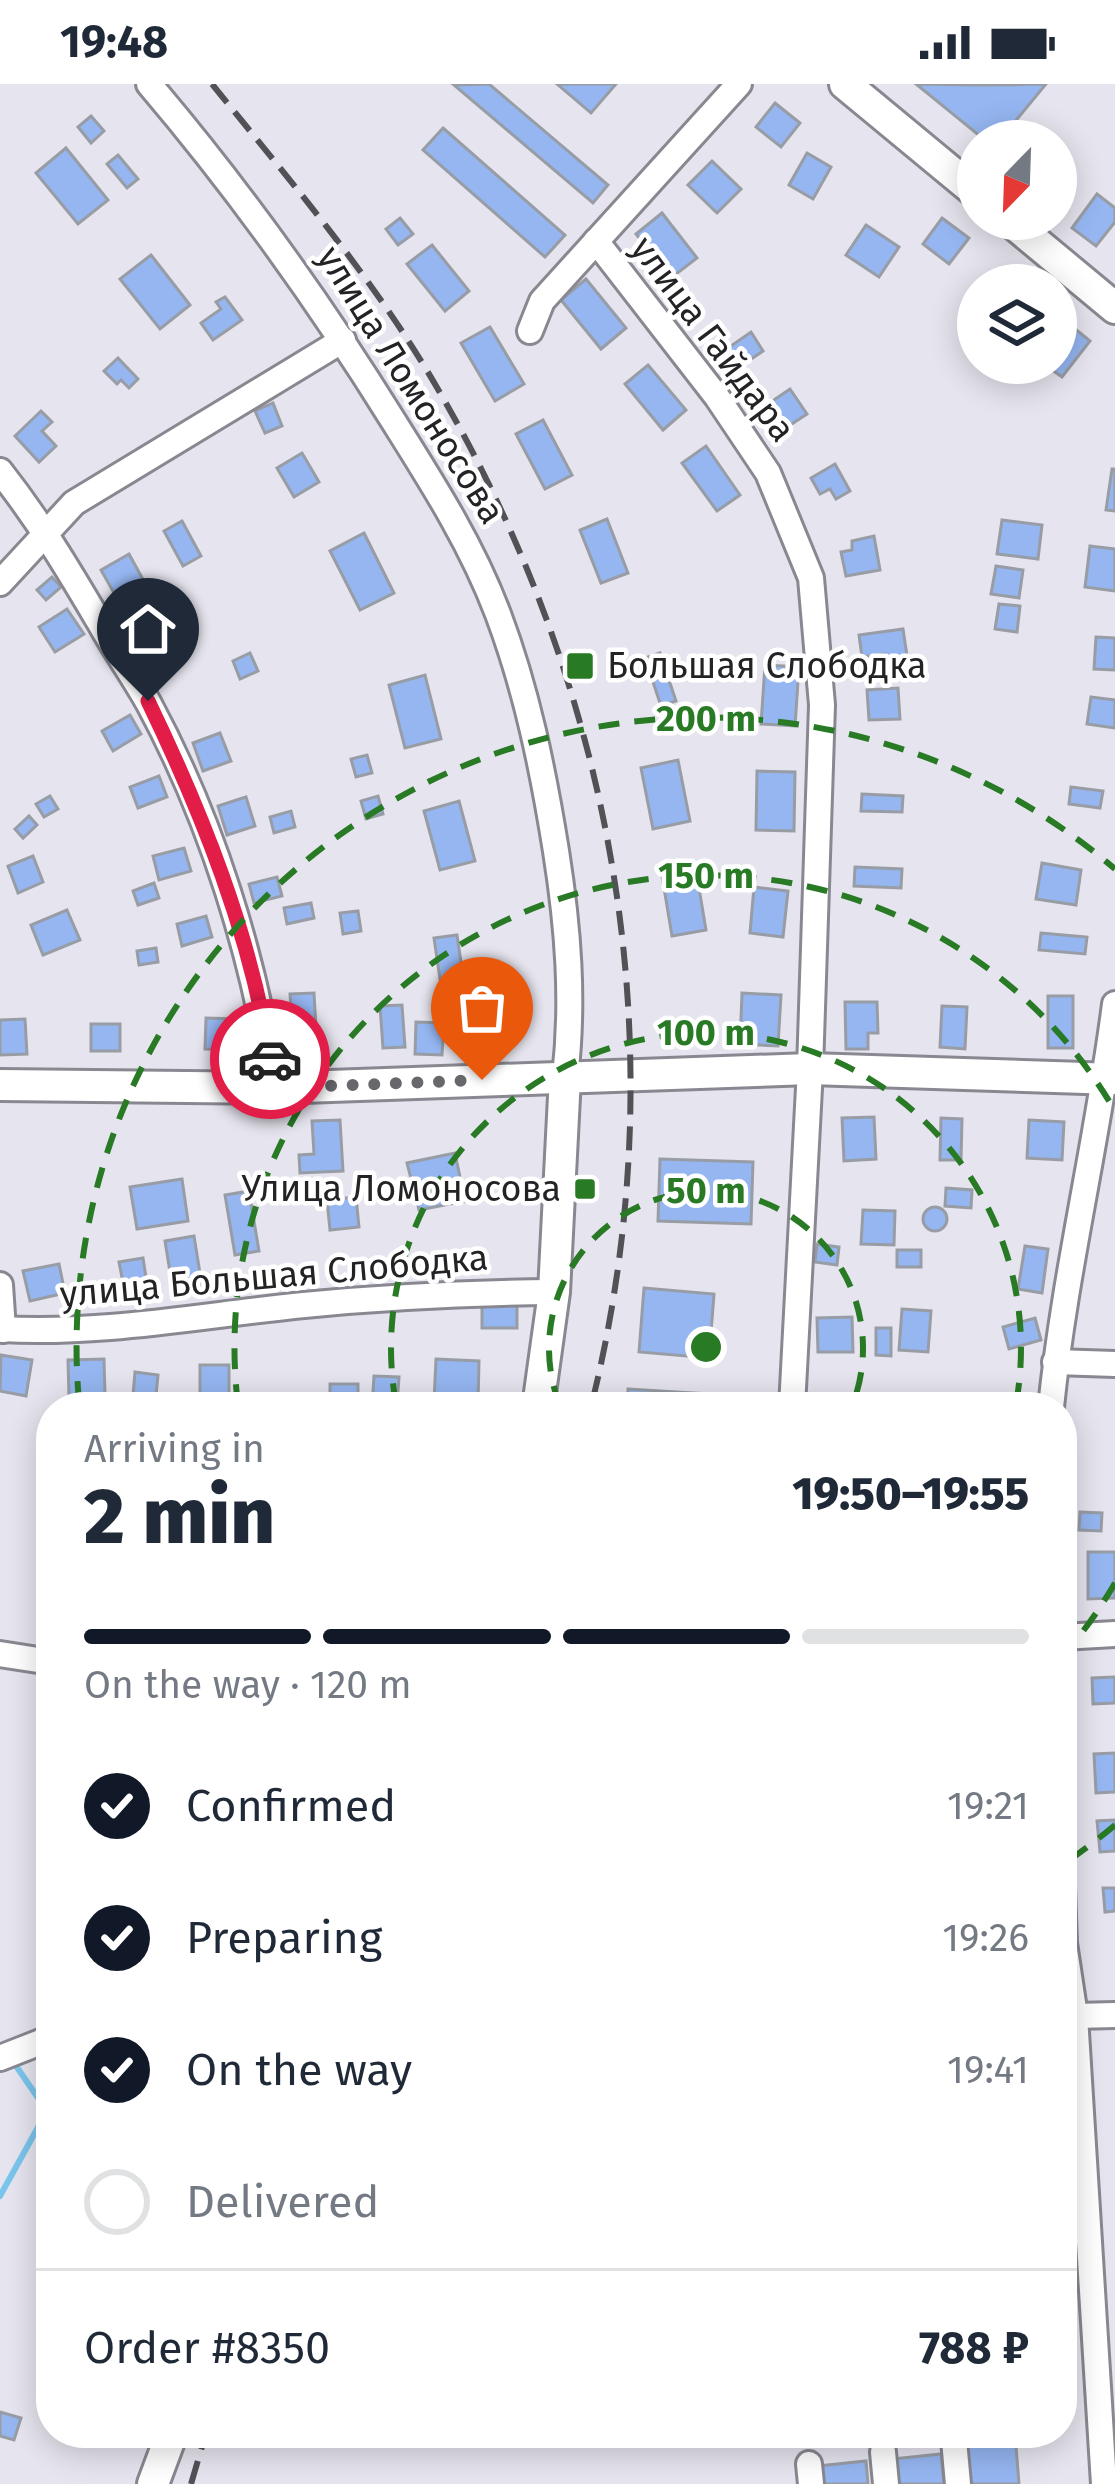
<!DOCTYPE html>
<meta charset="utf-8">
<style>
body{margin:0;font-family:"Fira Sans",sans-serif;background:#f2f2f3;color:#1f2937;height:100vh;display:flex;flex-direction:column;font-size:45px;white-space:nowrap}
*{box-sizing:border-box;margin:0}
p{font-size:39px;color:#747a83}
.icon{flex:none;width:66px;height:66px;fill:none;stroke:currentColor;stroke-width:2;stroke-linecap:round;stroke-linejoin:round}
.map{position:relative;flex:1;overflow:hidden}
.side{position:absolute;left:36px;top:1308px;width:1041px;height:1056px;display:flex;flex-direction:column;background:#fff;border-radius:48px;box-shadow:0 6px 30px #0003}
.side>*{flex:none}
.needle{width:78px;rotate:203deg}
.buttons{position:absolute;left:957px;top:36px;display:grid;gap:24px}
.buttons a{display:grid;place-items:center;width:120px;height:120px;border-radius:50%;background:#fff;box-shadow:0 6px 30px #0003;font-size:60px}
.pin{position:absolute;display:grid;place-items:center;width:102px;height:102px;color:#fff;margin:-123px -51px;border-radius:50% 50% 50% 0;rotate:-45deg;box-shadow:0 0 12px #0007}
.pin .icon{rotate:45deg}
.courier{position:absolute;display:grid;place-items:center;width:120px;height:120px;margin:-60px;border:9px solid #e11d48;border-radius:50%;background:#fff;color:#222;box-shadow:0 3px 15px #0007}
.headline em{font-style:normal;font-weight:800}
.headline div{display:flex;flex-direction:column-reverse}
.headline{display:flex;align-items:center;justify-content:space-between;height:204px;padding:0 48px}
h1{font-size:78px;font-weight:800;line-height:90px}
.bar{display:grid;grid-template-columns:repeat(4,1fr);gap:18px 12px;align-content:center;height:144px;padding:0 48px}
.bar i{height:15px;border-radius:9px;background:#e0e1e3}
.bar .active{background:#111827}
.bar p{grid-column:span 4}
.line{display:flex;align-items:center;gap:30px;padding:0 48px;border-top:3px solid #e0e1e3}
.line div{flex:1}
ol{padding:0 48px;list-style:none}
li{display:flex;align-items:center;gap:36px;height:132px}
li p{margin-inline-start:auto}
li .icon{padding:12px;border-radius:50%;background:#111827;color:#fff;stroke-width:4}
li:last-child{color:#747a83}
li i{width:66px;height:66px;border:6px solid #e0e1e3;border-radius:50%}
.status{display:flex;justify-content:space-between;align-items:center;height:84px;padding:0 60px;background:#fff;direction:ltr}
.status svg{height:33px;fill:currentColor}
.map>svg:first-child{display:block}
</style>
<div class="status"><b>19:48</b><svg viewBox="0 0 49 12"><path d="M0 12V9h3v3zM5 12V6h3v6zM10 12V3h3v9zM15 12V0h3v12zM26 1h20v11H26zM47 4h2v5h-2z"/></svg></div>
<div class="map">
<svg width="1115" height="2400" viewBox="0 0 1115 2400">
<rect width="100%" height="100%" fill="#e6e5ef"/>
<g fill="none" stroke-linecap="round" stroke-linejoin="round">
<polyline stroke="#7ac5ec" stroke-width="6" points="0,2112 47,2027 12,1976"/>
</g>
<g fill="#95b6f1" stroke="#989da5" stroke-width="3">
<polygon points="489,0 608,101 593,119 454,1"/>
<polygon points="557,0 616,0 591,29"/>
<polygon points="916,0 980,1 1046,0 999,57 986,57"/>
<polygon points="775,19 800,39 781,63 756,43"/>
<polygon points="91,32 104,47 91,59 78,43"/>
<polygon points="443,44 565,151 545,173 423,66"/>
<polygon points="66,64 108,116 78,140 36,89"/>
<polygon points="807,69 831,83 813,115 789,101"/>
<polygon points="118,71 138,95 127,104 107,80"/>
<polygon points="712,77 741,105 717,129 688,101"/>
<polygon points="1097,110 1115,124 1115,138 1096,162 1072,144"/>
<polygon points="662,129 697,174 671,194 636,150"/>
<polygon points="400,134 413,150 398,161 386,145"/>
<polygon points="942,134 969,154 949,180 923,160"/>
<polygon points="866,141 899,163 879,193 846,171"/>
<polygon points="432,161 469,207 445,227 407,180"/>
<polygon points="151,171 190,221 160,245 120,195"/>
<polygon points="586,195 626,244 601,265 561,216"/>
<polygon points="225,213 242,236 213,256 201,239 221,225 216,218"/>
<polygon points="490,243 524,300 495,317 461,259"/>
<polygon points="1074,244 1090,257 1062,293 1045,281 1056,279 1056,267"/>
<polygon points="751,248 763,267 738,284 725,266"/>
<polygon points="118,274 138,295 129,304 121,296 117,300 104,287"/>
<polygon points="648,281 686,326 663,346 625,300"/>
<polygon points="790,305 807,330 781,347 765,322"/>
<polygon points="273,319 282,342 265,349 255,327"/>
<polygon points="41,327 52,338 42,347 56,362 39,378 15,352"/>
<polygon points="543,336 572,391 545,405 516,350"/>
<polygon points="706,362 740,411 717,427 682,379"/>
<polygon points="302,369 319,398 294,413 277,384"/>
<polygon points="835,380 850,407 836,415 830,405 820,410 811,394"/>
<polygon points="1112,385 1115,385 1115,427 1106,426"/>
<polygon points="607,435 628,489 601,499 580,446"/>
<polygon points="1002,436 1042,441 1038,475 997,470"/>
<polygon points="182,437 201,472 183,482 164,447"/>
<polygon points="364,449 394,509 360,526 330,467"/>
<polygon points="874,452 880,486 846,492 841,468 852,466 852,457"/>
<polygon points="1090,462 1115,465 1115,507 1085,503"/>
<polygon points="129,470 146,501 118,516 101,486"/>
<polygon points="996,482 1023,486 1019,514 991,510"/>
<polygon points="52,493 61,503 46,516 37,506"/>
<polygon points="999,520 1020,522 1017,548 995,545"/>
<polygon points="67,525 84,550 55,568 39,543"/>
<polygon points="903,545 910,592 889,595 885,570 862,573 859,551"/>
<polygon points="1096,553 1115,554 1115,586 1094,585"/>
<polygon points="250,569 258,587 240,595 233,577"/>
<polygon points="660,569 676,617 661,622 645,574"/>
<polygon points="765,581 799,583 795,642 761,640"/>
<polygon points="425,591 441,655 405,664 389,601"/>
<polygon points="898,604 900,635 869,636 867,606"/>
<polygon points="1091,613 1115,616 1115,644 1087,640"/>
<polygon points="130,631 141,650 113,667 102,647"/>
<polygon points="220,649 231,677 203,687 193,659"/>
<polygon points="367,671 372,689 356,693 351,675"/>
<polygon points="678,676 690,737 653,745 641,684"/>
<polygon points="757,687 795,688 794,747 756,746"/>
<polygon points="159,692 167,713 138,724 130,703"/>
<polygon points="1071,703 1103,707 1100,724 1069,720"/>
<polygon points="862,710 903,712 902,728 861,727"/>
<polygon points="50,712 58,725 44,733 36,720"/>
<polygon points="378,712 383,730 366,735 361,717"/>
<polygon points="246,713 255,742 227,751 218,722"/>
<polygon points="459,717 475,777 440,786 424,727"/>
<polygon points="291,727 295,743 274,749 270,733"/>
<polygon points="29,732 37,741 23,754 15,745"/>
<polygon points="184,764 191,787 159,796 153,772"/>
<polygon points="33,772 43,798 18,809 8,782"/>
<polygon points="1042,779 1081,786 1076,821 1036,815"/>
<polygon points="695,780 706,846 672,852 661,786"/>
<polygon points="855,783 902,785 901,804 854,802"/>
<polygon points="277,793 282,812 254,819 249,800"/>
<polygon points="154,799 159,814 138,821 133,807"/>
<polygon points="754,803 788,807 783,853 750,849"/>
<polygon points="311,819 314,834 287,840 284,824"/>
<polygon points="67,826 80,856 43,871 31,841"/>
<polygon points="358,827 361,847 343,850 340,829"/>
<polygon points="206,832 212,853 182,862 177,840"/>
<polygon points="1041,849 1087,853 1085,870 1039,866"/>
<polygon points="457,851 463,892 440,895 434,854"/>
<polygon points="156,864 158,878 139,881 137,867"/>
<polygon points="314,909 317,962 293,963 290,910"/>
<polygon points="742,909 781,911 778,962 740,960"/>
<rect x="1048" y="912" width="25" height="52"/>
<polygon points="845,918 877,918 878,949 868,949 868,965 846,965"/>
<polygon points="510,919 510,949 483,950 481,921"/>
<polygon points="402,921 405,963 383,964 380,922"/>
<polygon points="942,922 967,923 965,965 940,963"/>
<polygon points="206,934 237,935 236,966 205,965"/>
<polygon points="25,935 27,970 0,971 0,936"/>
<polygon points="416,938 444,939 442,971 415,970"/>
<rect x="91" y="940" width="29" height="27"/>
<polygon points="874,1033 876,1075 844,1077 842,1034"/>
<polygon points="941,1034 962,1035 961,1076 940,1076"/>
<polygon points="340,1036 343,1087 300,1089 299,1071 314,1070 312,1037"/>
<polygon points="1029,1036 1064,1038 1062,1076 1027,1074"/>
<polygon points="455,1069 465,1117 419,1126 407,1079"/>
<polygon points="660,1075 753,1078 751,1140 658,1137"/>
<polygon points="182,1095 188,1137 137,1145 130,1103"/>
<polygon points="946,1104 972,1106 971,1124 945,1122"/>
<polygon points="249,1107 259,1167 235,1171 225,1111"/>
<polygon points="356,1113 359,1143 330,1146 327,1116"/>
<circle cx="935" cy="1135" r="12"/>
<polygon points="863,1126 895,1127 894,1161 861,1160"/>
<polygon points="194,1152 203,1208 174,1213 165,1157"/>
<polygon points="817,1160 839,1163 837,1181 815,1178"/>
<polygon points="1025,1162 1048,1165 1042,1209 1018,1205"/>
<rect x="897" y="1166" width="24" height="17"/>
<polygon points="143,1174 147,1200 124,1204 119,1178"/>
<polygon points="59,1180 65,1209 30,1217 23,1187"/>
<polygon points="644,1204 714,1210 709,1274 639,1268"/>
<rect x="482" y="1218" width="35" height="26"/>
<polygon points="902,1225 931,1227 928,1268 899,1266"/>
<polygon points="852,1233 853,1268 818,1268 817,1234"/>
<polygon points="1035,1234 1041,1256 1009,1265 1003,1243"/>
<polygon points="876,1244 891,1244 891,1272 876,1271"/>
<polygon points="1,1271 32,1276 26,1312 0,1307"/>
<polygon points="104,1275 105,1311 69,1313 68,1276"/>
<polygon points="436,1275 479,1277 478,1319 434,1318"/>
<polygon points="200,1281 229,1281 229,1323 200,1322"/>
<polygon points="135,1288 158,1291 155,1323 132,1323"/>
<polygon points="374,1292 399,1293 397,1323 372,1323"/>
<rect x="330" y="1300" width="28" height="23"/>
<polygon points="628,1305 757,1313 756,1323 627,1323"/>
<polygon points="1080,1428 1102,1429 1101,1447 1079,1446"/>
<polygon points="1088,1468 1115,1468 1115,1514 1088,1515"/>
<polygon points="1115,1593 1115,1619 1093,1620 1092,1594"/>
<polygon points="1115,1669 1115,1708 1096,1709 1094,1670"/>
<polygon points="1115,1736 1115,1767 1100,1768 1097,1737"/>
<polygon points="1103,1804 1115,1804 1115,1827 1105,1828"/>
<polygon points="0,2328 21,2334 14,2356 0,2352"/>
<polygon points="1015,2349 1019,2400 966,2400 962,2353"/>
<polygon points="941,2370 944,2400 895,2400 892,2375"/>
<polygon points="866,2377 868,2400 819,2400 817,2382"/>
</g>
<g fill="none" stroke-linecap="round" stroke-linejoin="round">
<g stroke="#898891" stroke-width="30">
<g id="minor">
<path d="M149 0C240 107 320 219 394 338 433 400 472 461 498 530 527 607 543 686 556 767 568 843 574 917 565 993"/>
<polyline points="596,157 717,313 768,389 811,494 822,621 810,985 792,1323"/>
<polyline points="530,247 542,217 739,0"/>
<path d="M0 387C40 438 68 485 101 541 116 568 134 593 149 620 212 737 254 872 274 1004"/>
<polyline points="0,499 74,419 343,256"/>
<polyline points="0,1201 3,1246"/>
<path d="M0 1245C102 1251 203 1231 304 1221 387 1213 471 1209 554 1208"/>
<polyline points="1055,1278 1115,1280"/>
<path d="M1051 1323C1065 1187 1098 1055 1115 920"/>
<polyline points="1062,1553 1115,1550"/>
<polyline points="0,1570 51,1578"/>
<polyline points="1062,1803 1064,1859 1075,1932 1104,2400"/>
<polyline points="1075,1932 1115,1931"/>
<polyline points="0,1974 51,1954"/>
<polyline points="954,2356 958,2400"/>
<polyline points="883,2368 886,2400"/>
<polyline points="809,2380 811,2400"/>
</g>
</g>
<g stroke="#898891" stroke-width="36">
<g id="major">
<polyline points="845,0 978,110"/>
<polyline points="1008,135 1115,224"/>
<polyline points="0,1001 274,1004 810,985 1115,995"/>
<polyline points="538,1323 554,1208 565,993"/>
<polyline points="153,2400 172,2349"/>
</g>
</g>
<use href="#minor" stroke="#fff" stroke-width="24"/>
<use href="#major" stroke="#fff" stroke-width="30"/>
<g stroke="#515156" stroke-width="6" stroke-dasharray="24 12" stroke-linecap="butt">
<path d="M212 0C291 98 376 197 439 307 619 617 678 974 591 1323"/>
<polyline points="191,2400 206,2349"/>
</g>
</g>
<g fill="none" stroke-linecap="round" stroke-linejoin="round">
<polyline stroke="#67676c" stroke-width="12" stroke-dasharray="0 21.6" points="270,975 274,1004 482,996"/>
<path stroke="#e11d48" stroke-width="15" d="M148 617C202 729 251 851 270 975"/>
</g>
<g fill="none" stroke="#287a25" stroke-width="6" stroke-dasharray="21 15">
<path d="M560 1322A157 157 0 1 1 852 1322"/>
<path d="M396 1320A315 315 0 1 1 1016 1320"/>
<path d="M1115 1499A472 472 0 0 1 1062 1573M238 1321A472 472 0 0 1 1115 1027"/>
<path d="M1115 1741A629 629 0 0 1 1062 1781M79 1318A629 629 0 0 1 1115 785"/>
</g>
<g fill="#287a25" stroke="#fff" stroke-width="4.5">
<rect x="565" y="567" width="30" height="30" rx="6"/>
<rect x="573" y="1093" width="24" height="24" rx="6"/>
</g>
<g text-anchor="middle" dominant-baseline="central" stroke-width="9" stroke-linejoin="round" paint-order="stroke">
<g font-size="36" fill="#232326" stroke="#fff">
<text transform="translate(713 255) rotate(53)">улица Гайдара</text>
<text transform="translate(411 301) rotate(58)">улица Ломоносова</text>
<text transform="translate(274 1192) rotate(-5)">улица Большая Слободка</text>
</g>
<g font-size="36" fill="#232326" stroke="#fff" text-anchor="start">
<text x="607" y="582">Большая Слободка</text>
<text x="561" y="1105" text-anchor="end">Улица Ломоносова</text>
</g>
</g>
<circle cx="706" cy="1263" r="18" fill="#287a25" stroke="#fff" stroke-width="6"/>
<g font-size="36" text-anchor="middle" font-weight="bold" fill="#287a25" stroke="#fff" stroke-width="9" stroke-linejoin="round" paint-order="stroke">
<text x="706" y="647">200 m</text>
<text x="706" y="804">150 m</text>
<text x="706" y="961">100 m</text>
<text x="706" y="1119">50 m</text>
</g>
</svg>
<div class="buttons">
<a><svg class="needle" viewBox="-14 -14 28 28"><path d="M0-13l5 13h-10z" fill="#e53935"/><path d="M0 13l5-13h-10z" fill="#747a83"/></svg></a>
<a><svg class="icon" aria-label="layers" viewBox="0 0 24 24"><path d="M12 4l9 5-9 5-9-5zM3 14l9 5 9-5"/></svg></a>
</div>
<div class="pin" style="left:482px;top:996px;background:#ea580c"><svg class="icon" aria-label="bag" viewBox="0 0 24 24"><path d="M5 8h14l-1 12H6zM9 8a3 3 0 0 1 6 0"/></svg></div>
<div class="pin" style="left:148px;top:617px;background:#1f2937"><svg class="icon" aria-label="home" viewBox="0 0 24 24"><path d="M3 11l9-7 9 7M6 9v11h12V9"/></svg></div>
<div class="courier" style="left:270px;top:975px"><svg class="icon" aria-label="car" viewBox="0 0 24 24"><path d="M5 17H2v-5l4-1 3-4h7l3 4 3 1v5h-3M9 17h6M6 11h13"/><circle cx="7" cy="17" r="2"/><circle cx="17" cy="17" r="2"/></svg></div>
<section class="side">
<div class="headline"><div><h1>2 min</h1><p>Arriving in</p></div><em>19:50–19:55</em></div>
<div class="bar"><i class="active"></i><i class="active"></i><i class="active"></i><i></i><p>On the way · 120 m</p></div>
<ol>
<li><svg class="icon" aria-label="check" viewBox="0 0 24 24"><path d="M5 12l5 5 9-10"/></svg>Confirmed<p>19:21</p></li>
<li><svg class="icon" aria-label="check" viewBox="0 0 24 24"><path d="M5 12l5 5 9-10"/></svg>Preparing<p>19:26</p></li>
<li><svg class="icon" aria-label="check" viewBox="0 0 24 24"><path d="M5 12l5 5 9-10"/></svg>On the way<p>19:41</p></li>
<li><i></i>Delivered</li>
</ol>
<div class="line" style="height:156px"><div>Order #8350</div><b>788 ₽</b></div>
</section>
</div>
